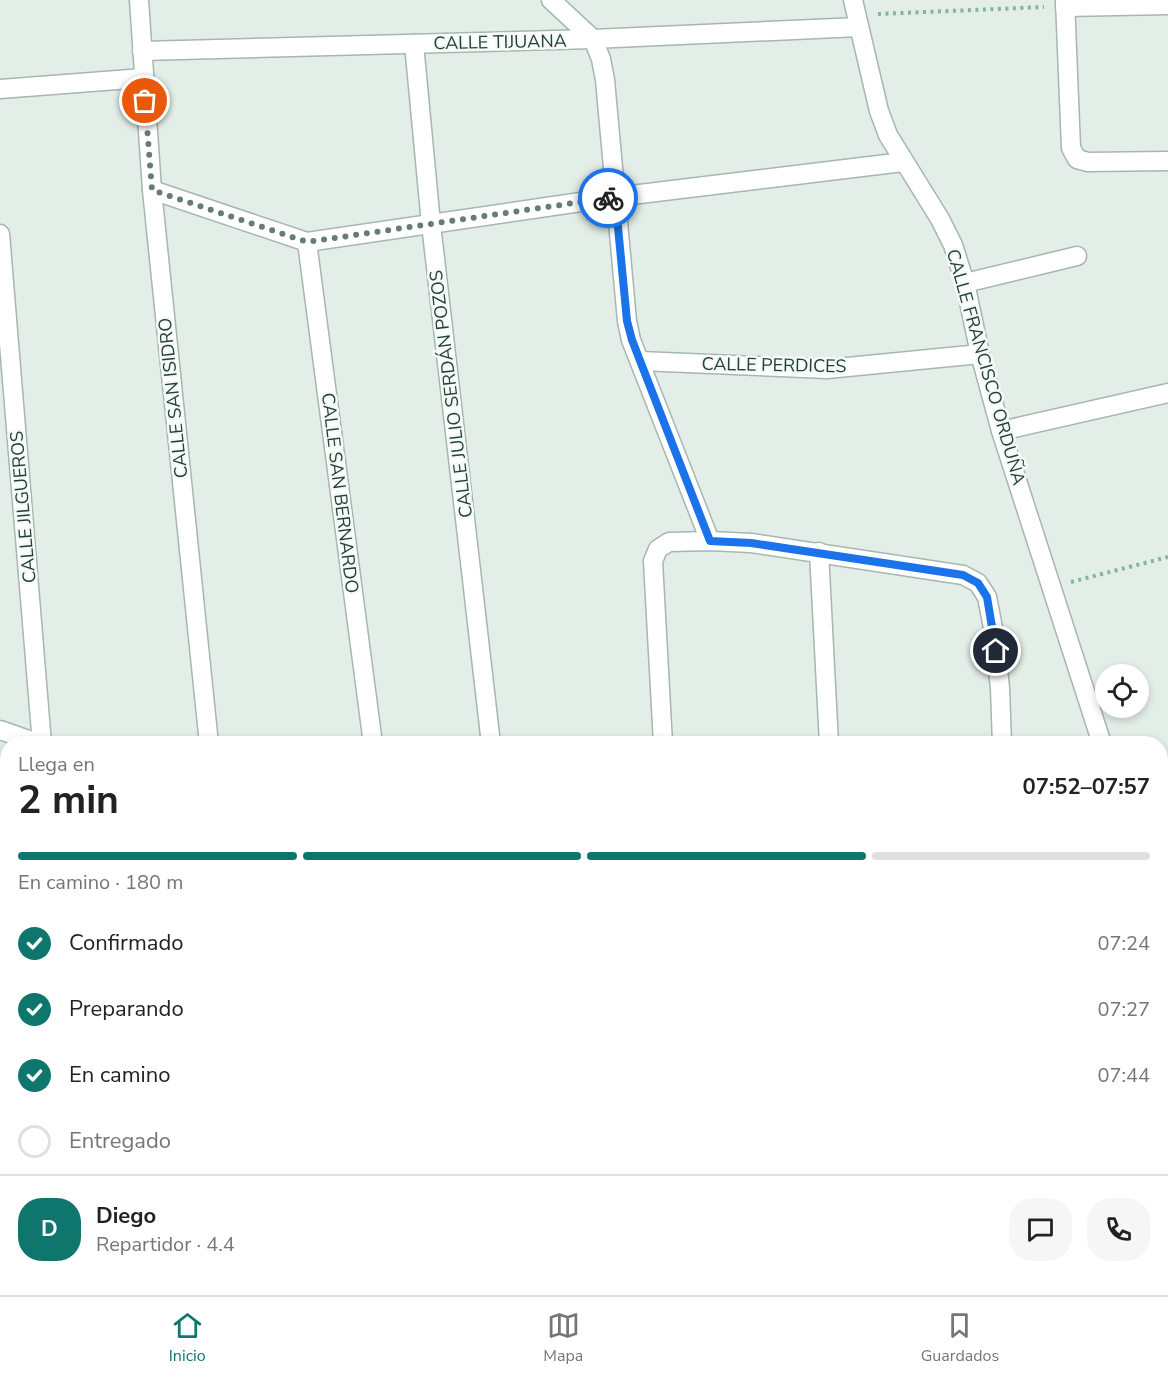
<!DOCTYPE html>
<html lang="es">
<meta charset="utf-8">
<style>
body{margin:0;font-family:"Nunito Sans",sans-serif;background:#f6f6f6;color:#222;height:100vh;display:flex;flex-direction:column;font-size:22px;white-space:nowrap}
*{box-sizing:border-box;margin:0}
p{font-size:20px;color:#767676}
.icon{flex:none;width:33px;height:33px;fill:none;stroke:currentColor;stroke-width:2;stroke-linecap:round;stroke-linejoin:round}
.map{position:relative;flex:1;overflow:hidden}
.sheet{position:absolute;left:0px;top:736px;width:1168px;height:560px;display:flex;flex-direction:column;background:#fff;border-radius:24px 24px 0 0;box-shadow:0 3px 9px #0003}
.sheet>*{flex:none}
.tools{position:absolute;left:1095px;top:664px;display:grid;gap:12px}
.tools a{display:grid;place-items:center;width:54px;height:54px;border-radius:50%;background:#fff;box-shadow:0 3px 9px #0003;font-size:30px}
.pin{position:absolute;display:grid;place-items:center;width:51px;height:51px;color:#fff;margin:-26px;border:3px solid #fff;border-radius:50%;box-shadow:0 2px 6px #0007}
.courier{position:absolute;display:grid;place-items:center;width:60px;height:60px;margin:-30px;border:4px solid #1a73e8;border-radius:50%;background:#fff;color:#222;box-shadow:0 2px 8px #0007}
.overview em{font-style:normal;font-weight:700}
.overview div{display:flex;flex-direction:column-reverse}
.overview{display:flex;align-items:center;justify-content:space-between;height:102px;padding:0 18px}
h1{font-size:39px;font-weight:700;line-height:45px}
.bar{display:grid;grid-template-columns:repeat(4,1fr);gap:9px 6px;align-content:center;height:72px;padding:0 18px}
.bar i{height:8px;border-radius:4px;background:#e0e0e0}
.bar .active{background:#0f766e}
.bar p{grid-column:span 4}
.line{display:flex;align-items:center;gap:15px;padding:0 18px;border-top:2px solid #e0e0e0}
.line div{flex:1}
.round{display:grid;place-items:center;flex:none;width:63px;height:63px;border-radius:24px;background:#f6f6f6}
ol{padding:0 18px;list-style:none}
li{display:flex;align-items:center;gap:18px;height:66px}
li p{margin-inline-start:auto}
li .icon{padding:6px;border-radius:50%;background:#0f766e;color:#fff;stroke-width:4}
li:last-child{color:#767676}
li i{width:33px;height:33px;border:3px solid #e0e0e0;border-radius:50%}
.tabs{display:flex;justify-content:space-around;align-items:center;height:84px;border-top:2px solid #e0e0e0;background:#fff;font-size:16px;color:#767676}
.tabs a{display:grid;justify-items:center;gap:3px}
.tabs .active{color:#0f766e}
.map>svg:first-child{display:block}
</style>
<div class="map">
<svg width="1168" height="1295" viewBox="0 0 1168 1295">
<rect width="100%" height="100%" fill="#e4eee9"/>
<polygon fill="#d2ded8" points="0,817 8,820 8,1016 0,1018"/>
<g fill="none" stroke-linecap="round" stroke-linejoin="round">
<g stroke="#a6b6b0" stroke-width="21">
<g id="minor">
<polyline points="139,0 152,190 209,744"/>
<polyline points="551,0 593,39 601,59 605,80 627,321 631,340 710,541"/>
<polyline points="853,0 879,111 888,135 940,219 953,245 965,283 980,354 1001,431 1102,744"/>
<polyline points="1065,0 1071,148 1077,159 1088,162 1168,161"/>
<polyline points="1065,7 1168,5"/>
<polyline points="414,44 431,224 491,744"/>
<polyline points="142,51 593,39 859,27"/>
<polyline points="0,89 143,78"/>
<polyline points="152,190 307,242 615,197 903,162"/>
<polyline points="0,234 42,744"/>
<polyline points="307,242 373,744"/>
<polyline points="965,283 1077,256"/>
<polyline points="640,361 827,369 980,354"/>
<polyline points="1001,431 1168,393"/>
<polyline points="819,552 829,744"/>
<polyline points="0,730 40,744"/>
<polyline points="663,744 653,561 658,549 669,542 710,541 751,543 963,575 978,583 987,597 994,633 1000,688 1002,744"/>
<polyline points="1161,961 1168,987"/>
<polyline points="0,1031 8,1030"/>
<polyline points="1161,1082 1168,1068"/>
<polyline points="1161,1135 1168,1152"/>
<polyline points="0,1281 8,1277"/>
<polyline points="321,1288 322,1295"/>
<polyline points="586,1288 604,1295"/>
<polyline points="786,1295 789,1288"/>
</g>
</g>
<g stroke="#83b3a1" stroke-width="4" stroke-dasharray="3 4.5" stroke-linecap="butt">
<polyline points="878,14 1044,7"/>
<polyline points="1071,582 1168,557"/>
<polyline points="1161,770 1168,775"/>
</g>
<use href="#minor" stroke="#fff" stroke-width="18"/>
</g>
<g fill="none" stroke-linecap="round" stroke-linejoin="round">
<polyline stroke="#667d75" stroke-width="6" stroke-dasharray="0 10.8" points="145,101 152,190 307,242 608,198"/>
<polyline stroke="#1a73e8" stroke-width="8" points="608,198 615,196 627,321 632,340 710,541 751,543 963,575 978,583 987,597 996,651"/>
</g>
<g text-anchor="middle" dominant-baseline="central" stroke-width="5" stroke-linejoin="round" paint-order="stroke">
<g font-size="18" fill="#224037" stroke="#f5faf7">
<text transform="translate(500 42) rotate(-1)">CALLE TIJUANA</text>
<text transform="translate(774 365) rotate(1)">CALLE PERDICES</text>
<text transform="translate(986 367) rotate(74)">CALLE FRANCISCO ORDUÑA</text>
<text transform="translate(451 394) rotate(-97)">CALLE JULIO SERDÁN POZOS</text>
<text transform="translate(173 398) rotate(-96)">CALLE SAN ISIDRO</text>
<text transform="translate(340 493) rotate(83)">CALLE SAN BERNARDO</text>
<text transform="translate(23 507) rotate(-95)">CALLE JILGUEROS</text>
</g>
</g>
</svg>
<div class="tools">
<a><svg class="icon" aria-label="locate" viewBox="0 0 24 24"><circle cx="12" cy="12" r="6"/><path d="M12 2v4M12 18v4M2 12h4M18 12h4"/></svg></a>
</div>
<div class="pin" style="left:145px;top:101px;background:#ea580c"><svg class="icon" aria-label="bag" viewBox="0 0 24 24"><path d="M5 8h14l-1 12H6zM9 8a3 3 0 0 1 6 0"/></svg></div>
<div class="pin" style="left:996px;top:651px;background:#1f2937"><svg class="icon" aria-label="home" viewBox="0 0 24 24"><path d="M3 11l9-7 9 7M6 9v11h12V9"/></svg></div>
<div class="courier" style="left:608px;top:198px"><svg class="icon" aria-label="bike" viewBox="0 0 24 24"><circle cx="6" cy="16" r="4"/><circle cx="18" cy="16" r="4"/><path d="M6 16l4-8h5l3 8M10 8l3 8H6M13 5h3"/></svg></div>
<section class="sheet">
<div class="overview"><div><h1>2 min</h1><p>Llega en</p></div><em>07:52–07:57</em></div>
<div class="bar"><i class="active"></i><i class="active"></i><i class="active"></i><i></i><p>En camino · 180 m</p></div>
<ol>
<li><svg class="icon" aria-label="check" viewBox="0 0 24 24"><path d="M5 12l5 5 9-10"/></svg>Confirmado<p>07:24</p></li>
<li><svg class="icon" aria-label="check" viewBox="0 0 24 24"><path d="M5 12l5 5 9-10"/></svg>Preparando<p>07:27</p></li>
<li><svg class="icon" aria-label="check" viewBox="0 0 24 24"><path d="M5 12l5 5 9-10"/></svg>En camino<p>07:44</p></li>
<li><i></i>Entregado</li>
</ol>
<div class="line" style="height:108px"><b class="round" style="background:#0f766e;color:#fff">D</b><div><b>Diego</b><p>Repartidor · 4.4</p></div><a class="round"><svg class="icon" aria-label="chat" viewBox="0 0 24 24"><path d="M4 5h16v11H9l-5 4z"/></svg></a><a class="round"><svg class="icon" aria-label="phone" viewBox="0 0 24 24"><path d="M5 4h4l2 5-3 2q2 4 5 5l2-3 5 2v4C11 20 4 13 5 4z"/></svg></a></div>
</section>
</div>
<nav class="tabs">
<a class="active"><svg class="icon" aria-label="home" viewBox="0 0 24 24"><path d="M3 11l9-7 9 7M6 9v11h12V9"/></svg>Inicio</a>
<a><svg class="icon" aria-label="map" viewBox="0 0 24 24"><path d="M3 6l6-2 6 2 6-2v14l-6 2-6-2-6 2zM9 4v14M15 6v14"/></svg>Mapa</a>
<a><svg class="icon" aria-label="saved" viewBox="0 0 24 24"><path d="M7 4h10v16l-5-4-5 4z"/></svg>Guardados</a>
</nav>
